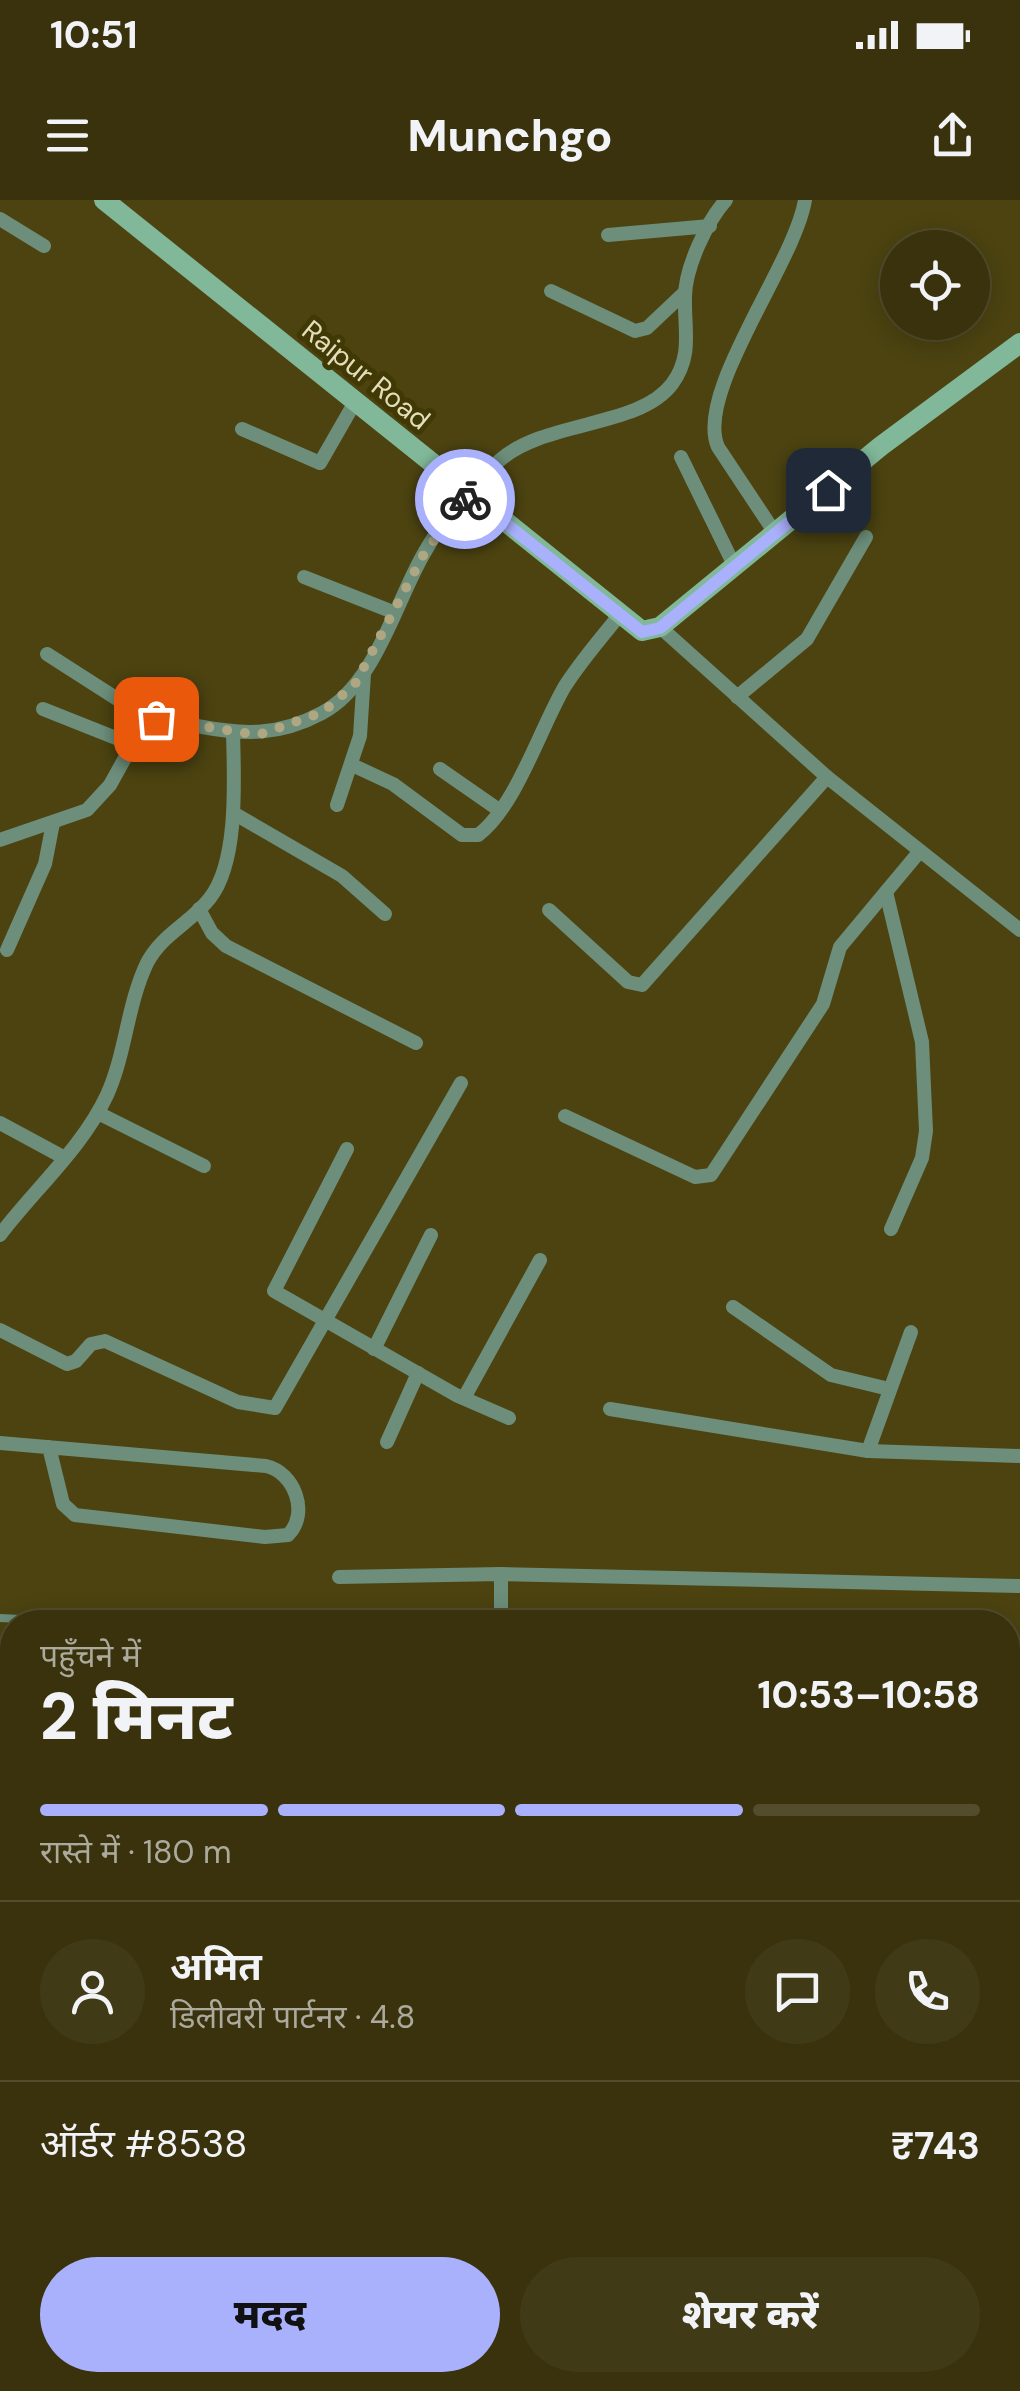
<!DOCTYPE html>
<html lang="hi">
<meta charset="utf-8">
<style>
body{margin:0;font-family:"DM Sans","Noto Sans Devanagari",sans-serif;background:#403a16;color:#f1f3f6;height:100vh;display:flex;flex-direction:column;font-size:38px;white-space:nowrap}
*{box-sizing:border-box;margin:0}
p{font-size:32px;color:#abaa9d}
.icon{flex:none;width:55px;height:55px;fill:none;stroke:currentColor;stroke-width:2;stroke-linecap:round;stroke-linejoin:round}
.map{position:relative;flex:1;overflow:hidden}
.panel{position:absolute;left:0px;top:1410px;width:1020px;height:782px;display:flex;flex-direction:column;background:#39320d;border-radius:40px 40px 0 0;box-shadow:0 5px 25px #0003,0 0 0 2px #534d2e}
.panel>*{flex:none}
.tools{position:absolute;left:880px;top:30px;display:grid;gap:20px}
.tools a{display:grid;place-items:center;width:110px;height:110px;border-radius:50%;background:#39320d;box-shadow:0 5px 25px #0003,0 0 0 2px #534d2e;font-size:50px}
.pin{position:absolute;display:grid;place-items:center;width:85px;height:85px;color:#fff;margin:-42px;border-radius:20px;box-shadow:0 5px 15px #0006}
.courier{position:absolute;display:grid;place-items:center;width:100px;height:100px;margin:-50px;border:8px solid #a9b0fc;border-radius:50%;background:#fff;color:#222;box-shadow:0 2px 12px #0007}
.head em{font-style:normal;font-weight:800}
.head div{display:flex;flex-direction:column-reverse}
.head{display:flex;align-items:center;justify-content:space-between;height:170px;padding:0 40px}
h1{font-size:65px;font-weight:800;line-height:75px}
.bar{display:grid;grid-template-columns:repeat(4,1fr);gap:15px 10px;align-content:center;height:120px;padding:0 40px}
.bar i{height:12px;border-radius:8px;background:#534d2e}
.bar .current{background:#a9b0fc}
.bar p{grid-column:span 4}
.line{display:flex;align-items:center;gap:25px;padding:0 40px;border-top:2px solid #534d2e}
.line div{flex:1}
.round{display:grid;place-items:center;flex:none;width:105px;height:105px;border-radius:52px;background:#403a16}
.cta{display:flex;gap:20px;margin-top:auto;padding:20px 40px}
.cta a{flex:1;height:115px;border-radius:60px;background:#a9b0fc;color:#111;font-size:40px;font-weight:800;line-height:115px;text-align:center}
.cta a+a{background:#403a16;color:#f1f3f6}
.status{display:flex;justify-content:space-between;align-items:center;height:70px;padding:0 50px;background:#39320d;direction:ltr}
.status svg{height:28px;fill:currentColor}
header{display:flex;justify-content:space-between;align-items:center;height:130px;padding:0 40px;background:#39320d;font-size:45px;font-weight:800}
.map>svg:first-child{display:block}
</style>
<div class="status"><b>10:51</b><svg viewBox="0 0 49 12"><path d="M0 12V9h3v3zM5 12V6h3v6zM10 12V3h3v9zM15 12V0h3v12zM26 1h20v11H26zM47 4h2v5h-2z"/></svg></div>
<header><svg class="icon" aria-label="menu" viewBox="0 0 24 24"><path d="M4 6h16M4 12h16M4 18h16"/></svg>Munchgo<svg class="icon" aria-label="share" viewBox="0 0 24 24"><path d="M12 15V3M7 8l5-5 5 5M5 13v7h14v-7"/></svg></header>
<div class="map">
<svg width="1020" height="2191" viewBox="0 0 1020 2191">
<rect width="100%" height="100%" fill="#4c4311"/>
<g fill="none" stroke-linecap="round" stroke-linejoin="round">
<g stroke="#6c8e7b" stroke-width="8">
<polyline points="0,1418 82,1422"/>
<polyline points="0,1941 12,1941"/>
<polyline points="110,2180 110,2191"/>
</g>
<g stroke="#6c8e7b" stroke-width="14">
<polyline points="0,19 44,46"/>
<polyline points="608,35 710,26"/>
<polyline points="551,91 635,131 647,128 684,93"/>
<polyline points="242,229 320,263 355,202"/>
<polyline points="681,257 735,367"/>
<path d="M775 333 718 247C694 193 795 63 805 0"/>
<polyline points="304,377 393,412"/>
<polyline points="660,427 827,577 1020,730"/>
<polyline points="47,454 150,520"/>
<polyline points="737,497 807,439 866,337"/>
<polyline points="43,509 131,544"/>
<path d="M352 565 393 584 462 635H478C516 607 541 526 565 486 581 461 600 439 618 417"/>
<polyline points="440,569 499,610"/>
<polyline points="337,605 360,536 364,474"/>
<polyline points="235,614 342,676 385,714"/>
<path d="M0 640 87 610 110 585 145 522C163 517 179 522 197 526 244 535 279 536 322 513 375 485 395 404 423 355 442 321 471 285 500 260 546 220 639 228 672 184 693 156 684 129 685 97 685 68 707 21 726 0"/>
<polyline points="886,692 922,842 926,931 922,958 891,1029"/>
<polyline points="199,709 212,733 226,746 416,843"/>
<polyline points="549,710 628,782 642,785 827,577"/>
<polyline points="7,750 45,664 53,623"/>
<polyline points="98,913 204,966"/>
<polyline points="565,916 695,977 711,975 823,804 840,747 920,651"/>
<polyline points="0,923 63,957"/>
<polyline points="347,949 274,1091 456,1195 509,1218"/>
<path d="M0 1035C34 990 83 947 107 895 126 853 127 805 147 763 162 734 191 723 210 698 239 661 234 577 233 533"/>
<polyline points="733,1107 831,1175 889,1189"/>
<polyline points="0,1130 67,1164 76,1161 91,1144 105,1141 238,1202 275,1208 461,883"/>
<polyline points="374,1149 431,1035"/>
<polyline points="464,1198 540,1060"/>
<polyline points="610,1209 868,1251 1020,1256"/>
<polyline points="387,1242 418,1173"/>
<path d="M0 1243 266 1266C294 1272 310 1313 288 1335L265 1337 75 1315 63 1304 49 1247"/>
<polyline points="868,1251 911,1132"/>
<polyline points="501,1374 501,1422"/>
<polyline points="339,1377 501,1374 1020,1386"/>
<polyline points="1008,1794 1020,1793"/>
<polyline points="1008,1989 1020,1989"/>
<polyline points="720,2191 720,2180"/>
</g>
<polyline stroke="#80b899" stroke-width="20" points="104,0 642,431 660,427 881,246 1020,143"/>
</g>
<g fill="none" stroke-linecap="round" stroke-linejoin="round">
<polyline stroke="#aea781" stroke-width="10" stroke-dasharray="0 18" points="156,519 258,535 323,512 355,484 425,352 465,299"/>
<polyline stroke="#a9b0fc" stroke-width="12" points="465,299 469,294 642,432 660,428 828,290"/>
</g>
<g text-anchor="middle" dominant-baseline="central" stroke-width="10" stroke-linejoin="round" paint-order="stroke">
<g font-size="28" fill="#e2ddbd" stroke="#413903">
<text transform="translate(366 175) rotate(39)">Raipur Road</text>
</g>
</g>
</svg>
<div class="tools">
<a><svg class="icon" aria-label="locate" viewBox="0 0 24 24"><circle cx="12" cy="12" r="6"/><path d="M12 2v4M12 18v4M2 12h4M18 12h4"/></svg></a>
</div>
<div class="pin" style="left:156px;top:519px;background:#ea580c"><svg class="icon" aria-label="bag" viewBox="0 0 24 24"><path d="M5 8h14l-1 12H6zM9 8a3 3 0 0 1 6 0"/></svg></div>
<div class="pin" style="left:828px;top:290px;background:#1f2937"><svg class="icon" aria-label="home" viewBox="0 0 24 24"><path d="M3 11l9-7 9 7M6 9v11h12V9"/></svg></div>
<div class="courier" style="left:465px;top:299px"><svg class="icon" aria-label="bike" viewBox="0 0 24 24"><circle cx="6" cy="16" r="4"/><circle cx="18" cy="16" r="4"/><path d="M6 16l4-8h5l3 8M10 8l3 8H6M13 5h3"/></svg></div>
<section class="panel">
<div class="head"><div><h1>2 मिनट</h1><p>पहुँचने में</p></div><em>10:53–10:58</em></div>
<div class="bar"><i class="current"></i><i class="current"></i><i class="current"></i><i></i><p>रास्ते में · 180 m</p></div>
<div class="line" style="height:180px"><a class="round"><svg class="icon" aria-label="person" viewBox="0 0 24 24"><circle cx="12" cy="8" r="4"/><path d="M4 21q1-7 8-7t8 7"/></svg></a><div><b>अमित</b><p>डिलीवरी पार्टनर · 4.8</p></div><a class="round"><svg class="icon" aria-label="chat" viewBox="0 0 24 24"><path d="M4 5h16v11H9l-5 4z"/></svg></a><a class="round"><svg class="icon" aria-label="phone" viewBox="0 0 24 24"><path d="M5 4h4l2 5-3 2q2 4 5 5l2-3 5 2v4C11 20 4 13 5 4z"/></svg></a></div>
<div class="line" style="height:130px"><div>ऑर्डर #8538</div><b>₹743</b></div>
<div class="cta"><a>मदद</a><a>शेयर करें</a></div>
</section>
</div>
